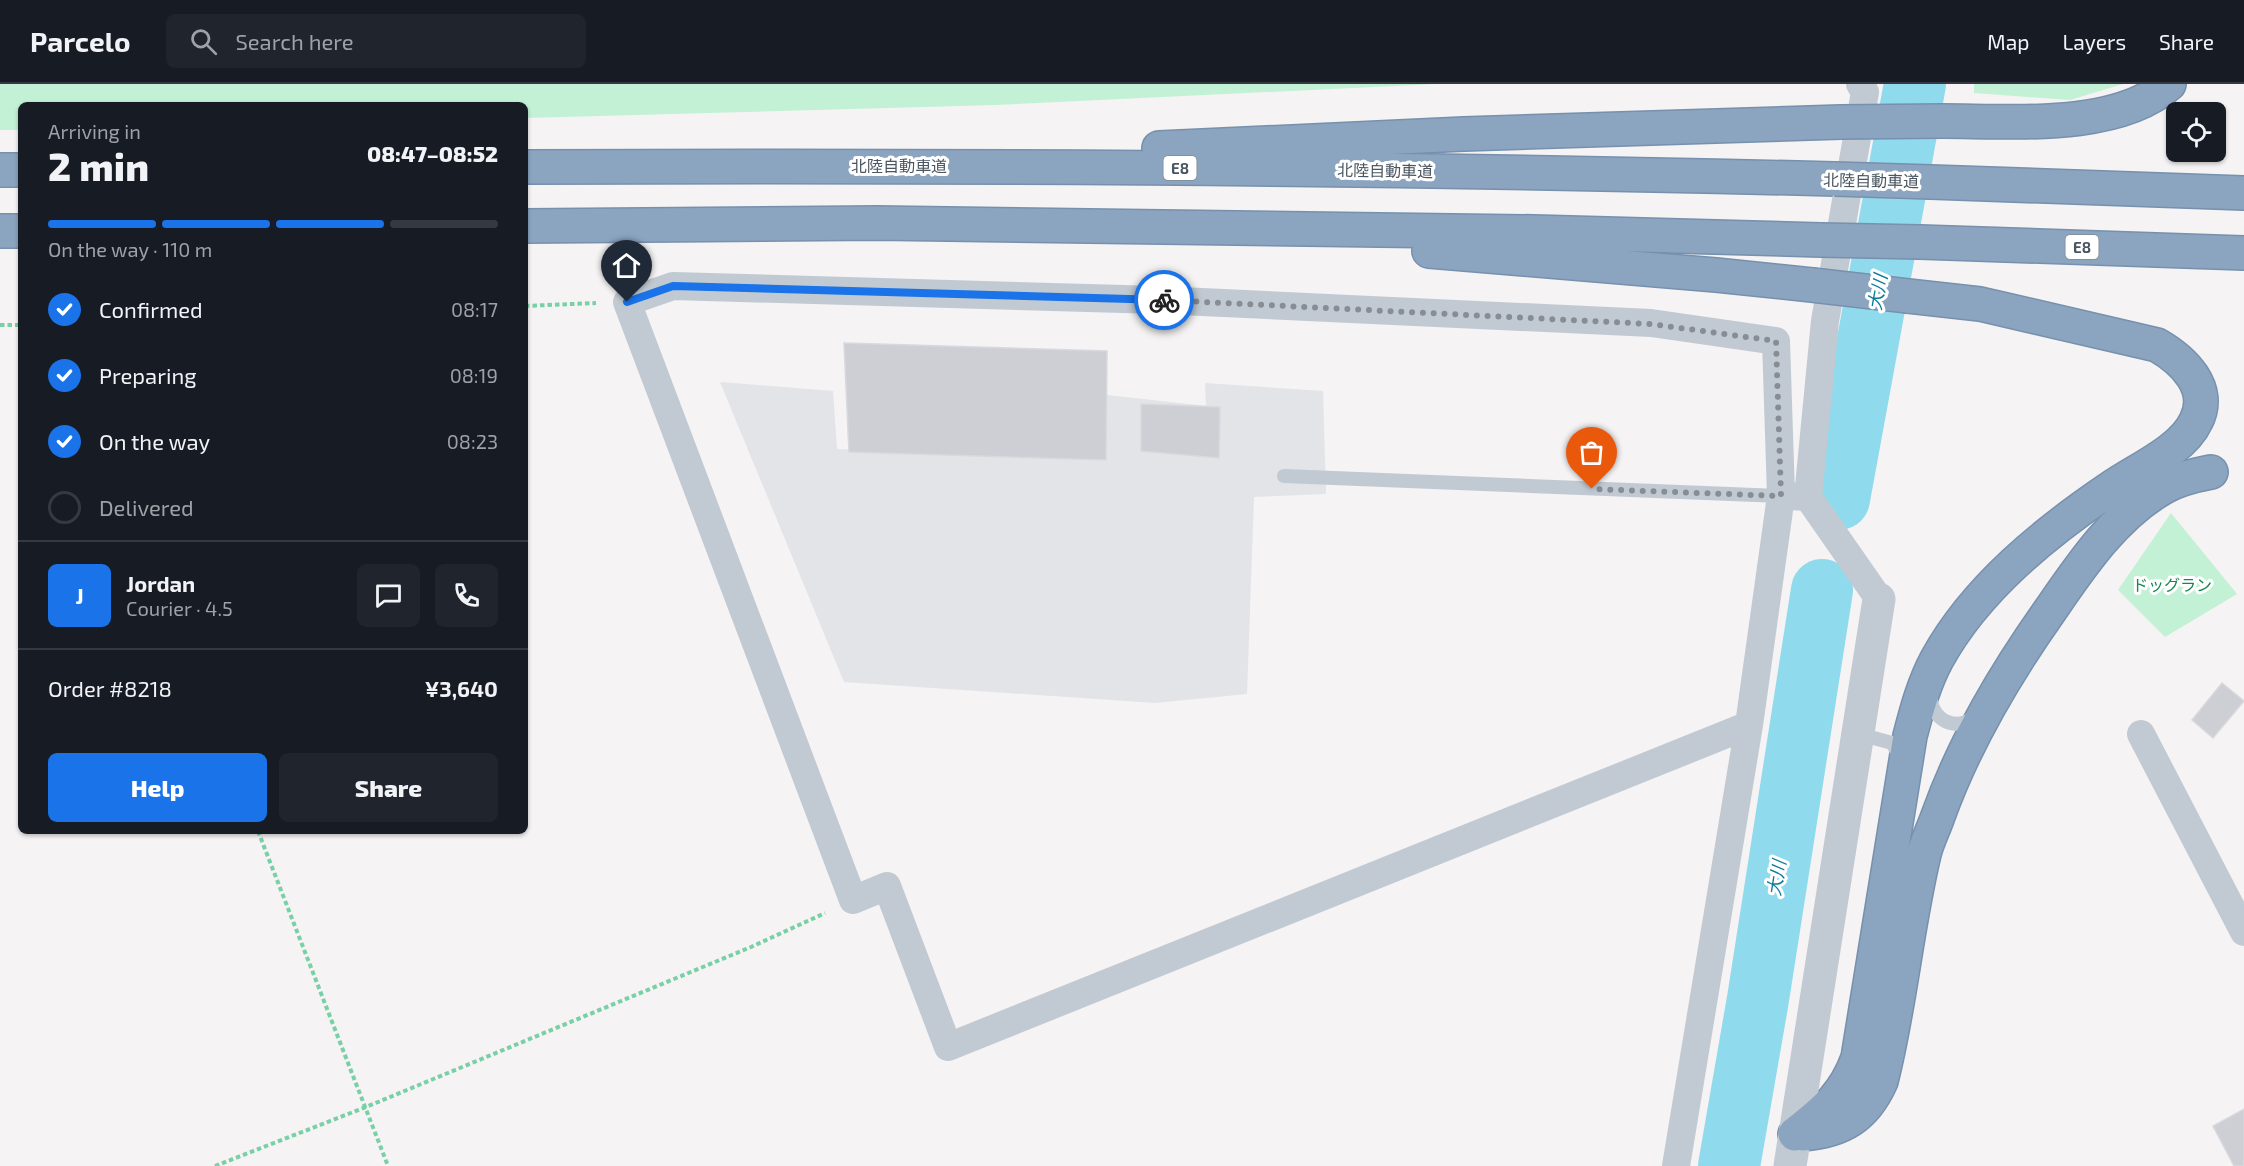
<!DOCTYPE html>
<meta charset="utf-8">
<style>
body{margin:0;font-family:"Exo 2","Noto Sans JP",sans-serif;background:#20242c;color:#f1f3f6;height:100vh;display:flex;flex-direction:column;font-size:22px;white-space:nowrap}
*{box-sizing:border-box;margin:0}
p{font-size:20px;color:#9ea1a6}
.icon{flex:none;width:33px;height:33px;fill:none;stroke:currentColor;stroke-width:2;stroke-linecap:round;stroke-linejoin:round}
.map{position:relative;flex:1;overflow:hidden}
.panel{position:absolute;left:18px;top:18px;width:510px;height:732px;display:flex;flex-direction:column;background:#171b24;border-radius:9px;box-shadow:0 2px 4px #0004}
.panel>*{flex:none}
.tools{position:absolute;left:2166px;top:18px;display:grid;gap:12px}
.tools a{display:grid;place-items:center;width:60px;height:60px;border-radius:9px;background:#171b24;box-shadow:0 2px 4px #0004;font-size:30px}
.pin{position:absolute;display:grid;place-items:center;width:51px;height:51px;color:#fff;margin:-62px -26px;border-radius:50% 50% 50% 0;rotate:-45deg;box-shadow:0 0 6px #0007}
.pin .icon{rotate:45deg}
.courier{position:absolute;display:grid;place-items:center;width:60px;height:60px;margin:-30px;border:4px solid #1a73e8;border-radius:50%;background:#fff;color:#222;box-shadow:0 2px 8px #0007}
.summary em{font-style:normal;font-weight:800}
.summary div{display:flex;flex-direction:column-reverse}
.summary{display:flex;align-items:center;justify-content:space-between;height:102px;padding:0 30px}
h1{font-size:39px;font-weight:800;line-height:45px}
.bar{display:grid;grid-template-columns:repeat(4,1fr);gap:9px 6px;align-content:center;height:72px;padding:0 30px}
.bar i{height:8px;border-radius:4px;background:#363941}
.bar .on{background:#1a73e8}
.bar p{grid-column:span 4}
.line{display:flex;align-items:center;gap:15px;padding:0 30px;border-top:2px solid #363941}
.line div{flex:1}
.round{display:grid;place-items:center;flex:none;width:63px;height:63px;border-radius:9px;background:#20242c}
ol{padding:0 30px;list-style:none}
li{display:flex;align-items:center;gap:18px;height:66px}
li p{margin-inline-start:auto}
li .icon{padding:6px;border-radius:50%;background:#1a73e8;color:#fff;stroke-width:4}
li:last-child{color:#9ea1a6}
li i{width:33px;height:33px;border:3px solid #363941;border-radius:50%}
.action{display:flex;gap:12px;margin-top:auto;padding:12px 30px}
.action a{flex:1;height:69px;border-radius:9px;background:#1a73e8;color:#fff;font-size:24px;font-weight:800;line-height:69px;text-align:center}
.action a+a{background:#20242c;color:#f1f3f6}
header{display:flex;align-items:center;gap:36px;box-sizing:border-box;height:84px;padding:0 30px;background:#171b24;border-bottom:2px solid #363941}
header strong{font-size:28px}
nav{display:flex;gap:33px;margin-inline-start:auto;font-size:21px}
.search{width:420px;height:54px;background:#20242c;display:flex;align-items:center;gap:15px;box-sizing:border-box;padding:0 21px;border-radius:9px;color:#9ea1a6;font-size:22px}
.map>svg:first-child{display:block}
</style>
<header>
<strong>Parcelo</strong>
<div class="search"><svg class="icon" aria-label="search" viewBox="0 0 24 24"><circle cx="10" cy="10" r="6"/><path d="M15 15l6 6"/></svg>Search here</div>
<nav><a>Map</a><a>Layers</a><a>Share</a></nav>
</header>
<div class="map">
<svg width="2244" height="1082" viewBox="0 0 2244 1082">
<rect width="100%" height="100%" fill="#f5f3f3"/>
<polygon fill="#e2e4e7" points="720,298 833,307 837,365 1106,376 1107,311 1206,322 1205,299 1323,307 1326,410 1254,413 1247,610 1155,619 844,598"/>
<g fill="#c3f1d5">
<polygon points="0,0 1437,0 996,21 525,34 525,21 21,21 21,46 0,46"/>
<polygon points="1974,0 2123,0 2070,16 1974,9"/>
<polygon points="2171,429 2237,510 2165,553 2118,506"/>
</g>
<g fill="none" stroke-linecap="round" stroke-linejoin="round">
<g stroke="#90daee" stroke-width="62">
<polyline points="1839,415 1915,0"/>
<polyline points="1729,1082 1758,915 1822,506"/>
</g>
</g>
<g fill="#cdcfd5" stroke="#d7d9de" stroke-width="1.5">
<polygon points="844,259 1107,267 1106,376 849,368"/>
<polygon points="1141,320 1220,323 1219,374 1141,367"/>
<polygon points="2222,599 2244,617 2213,654 2192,636"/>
<polygon points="2244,1025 2244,1082 2234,1082 2213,1042"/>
</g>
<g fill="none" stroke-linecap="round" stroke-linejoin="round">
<g stroke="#7690ad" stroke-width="36">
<g id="motorway">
<path d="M1943 37C2010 37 2117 47 2169 0"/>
<polyline points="1159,64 1464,50 1841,38"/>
<path d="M525 83C962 81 1399 84 1835 95"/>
<polyline points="0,86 21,86"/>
<polyline points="1931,98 2244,109"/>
<polyline points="525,142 877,139 1534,148 1821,156"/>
<polyline points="0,147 21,147"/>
<polyline points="1920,158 2244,169"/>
<polyline points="1429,167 1716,191 1812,201"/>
<path d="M1795 1050C1824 1027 1845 1011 1858 974L1910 652C1917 625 1924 599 1937 575 1976 504 2046 448 2111 404 2138 385 2182 367 2196 337 2213 304 2183 276 2157 261L1980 220 1908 212"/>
<path d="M1803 1050C1842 1047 1865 1033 1881 997 1900 923 1906 845 1924 770 1927 757 1934 744 1938 732 1965 657 2005 590 2051 525 2082 480 2115 431 2164 403 2178 395 2195 391 2211 388"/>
</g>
</g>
<g stroke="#7ad0a6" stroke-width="4" stroke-dasharray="4.5 3" stroke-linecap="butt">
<polyline points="525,222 596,219"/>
<polyline points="0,241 21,241"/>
<polyline points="258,747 388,1082"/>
<polyline points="215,1082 366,1023 751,863 825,829"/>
</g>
<g stroke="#c1cad2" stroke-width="14">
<polyline points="1284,392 1781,412"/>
<path d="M1930 609C1931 636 1954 649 1976 632"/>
<polyline points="1859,650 1892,659 1900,672"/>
</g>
<g stroke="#c1cad2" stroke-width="28">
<polyline points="1789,412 1808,413 1879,515"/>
<polyline points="1808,413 1825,237 1865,8 1860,0"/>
<polyline points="2141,650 2244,848"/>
<polyline points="1676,1082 1749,641 1781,412 1776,257 1651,239 1159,216 673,202 627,218 853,816 887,802 948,963 1749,641"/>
</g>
<polyline stroke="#c1cad2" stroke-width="33" points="1790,1082 1879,515"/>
<use href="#motorway" stroke="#8ba5c1" stroke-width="33"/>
<g stroke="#7690ad" stroke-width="36" stroke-linecap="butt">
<g id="motorway-bridge">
<polyline points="1841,38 1943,37"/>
<polyline points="1835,95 1931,98"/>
<polyline points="1821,156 1920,158"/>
<polyline points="1812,201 1908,212"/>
</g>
</g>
<use href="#motorway-bridge" stroke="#8ba5c1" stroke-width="33"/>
</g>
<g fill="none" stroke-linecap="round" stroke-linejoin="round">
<polyline stroke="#868d94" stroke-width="6" stroke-dasharray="0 10.8" points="1164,216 1651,240 1776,257 1781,412 1592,405"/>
<polyline stroke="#1a73e8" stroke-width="8" points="627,218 673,202 1164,216"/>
</g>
<g text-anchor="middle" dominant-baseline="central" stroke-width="6" stroke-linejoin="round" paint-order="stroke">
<g fill="#fff" stroke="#808990" stroke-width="1.5">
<rect x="1163.5" y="72" width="33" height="24" rx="4.5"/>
<rect x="2065.5" y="151" width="33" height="24" rx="4.5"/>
</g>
<g font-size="15" font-weight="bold" fill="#4a5661">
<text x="1180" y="84">E8</text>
<text x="2082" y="163">E8</text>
</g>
<g font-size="16" fill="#4a5661" stroke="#fff">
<text x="899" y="81">北陸自動車道</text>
<text transform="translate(1385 86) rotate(1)">北陸自動車道</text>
<text transform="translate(1871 96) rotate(1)">北陸自動車道</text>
</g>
<g font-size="16" fill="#17864f" stroke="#fff">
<text x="2172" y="500">ドッグラン</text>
</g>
<g font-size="18" font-style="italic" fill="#0c7c9b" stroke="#fff">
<text transform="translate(1877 208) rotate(-80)">大川</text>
<text transform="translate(1776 794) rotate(-81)">大川</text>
</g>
</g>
</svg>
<div class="tools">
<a><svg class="icon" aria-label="locate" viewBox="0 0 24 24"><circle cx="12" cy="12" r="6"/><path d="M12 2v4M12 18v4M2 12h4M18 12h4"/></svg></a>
</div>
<div class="pin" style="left:1592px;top:405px;background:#ea580c"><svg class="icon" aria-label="bag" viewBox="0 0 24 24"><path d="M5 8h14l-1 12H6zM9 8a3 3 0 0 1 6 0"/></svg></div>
<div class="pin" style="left:627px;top:218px;background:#1f2937"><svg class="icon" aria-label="home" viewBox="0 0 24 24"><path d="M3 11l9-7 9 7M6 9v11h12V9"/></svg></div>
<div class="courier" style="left:1164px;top:216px"><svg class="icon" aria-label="bike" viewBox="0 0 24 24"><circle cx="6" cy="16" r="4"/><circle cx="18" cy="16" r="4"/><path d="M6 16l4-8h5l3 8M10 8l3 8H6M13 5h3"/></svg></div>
<section class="panel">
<div class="summary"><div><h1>2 min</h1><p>Arriving in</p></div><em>08:47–08:52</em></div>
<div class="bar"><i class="on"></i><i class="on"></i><i class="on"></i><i></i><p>On the way · 110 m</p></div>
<ol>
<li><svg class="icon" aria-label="check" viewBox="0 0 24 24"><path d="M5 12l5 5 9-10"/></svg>Confirmed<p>08:17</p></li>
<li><svg class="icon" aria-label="check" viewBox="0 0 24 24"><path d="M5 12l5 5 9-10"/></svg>Preparing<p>08:19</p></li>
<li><svg class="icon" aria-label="check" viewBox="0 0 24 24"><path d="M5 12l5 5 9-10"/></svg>On the way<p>08:23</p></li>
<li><i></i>Delivered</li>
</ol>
<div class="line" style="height:108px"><b class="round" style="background:#1a73e8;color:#fff">J</b><div><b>Jordan</b><p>Courier · 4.5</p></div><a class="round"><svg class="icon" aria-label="chat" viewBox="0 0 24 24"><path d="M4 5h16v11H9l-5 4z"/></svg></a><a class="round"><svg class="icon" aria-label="phone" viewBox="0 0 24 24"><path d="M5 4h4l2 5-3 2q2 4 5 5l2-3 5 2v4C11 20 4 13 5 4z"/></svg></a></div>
<div class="line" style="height:78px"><div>Order #8218</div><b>¥3,640</b></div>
<div class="action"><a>Help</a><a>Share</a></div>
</section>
</div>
